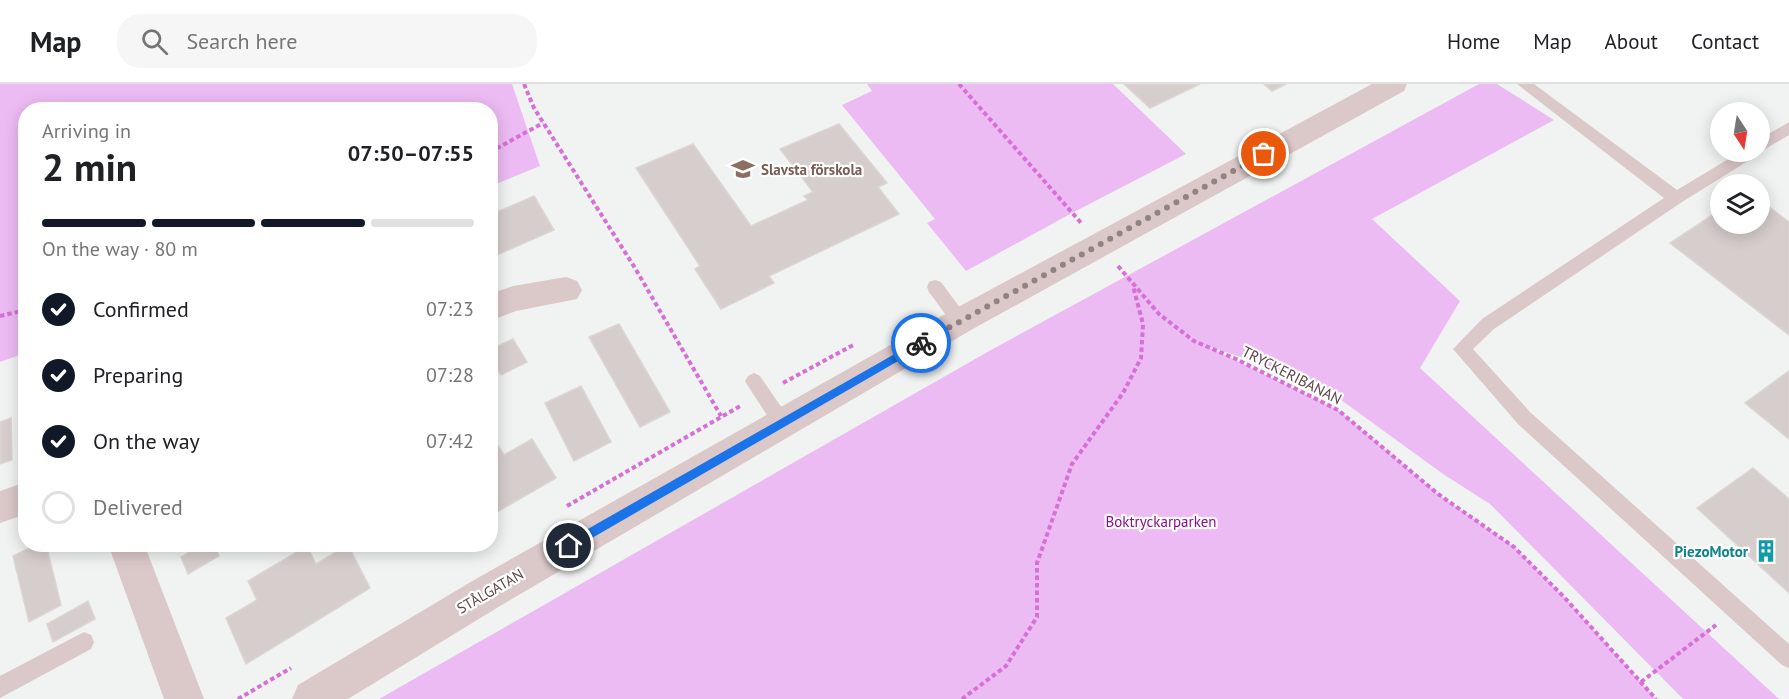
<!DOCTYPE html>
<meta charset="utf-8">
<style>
body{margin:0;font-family:"PT Sans",sans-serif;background:#f6f6f6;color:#202124;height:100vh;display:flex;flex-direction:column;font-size:22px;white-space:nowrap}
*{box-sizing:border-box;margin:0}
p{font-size:20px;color:#757577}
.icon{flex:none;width:33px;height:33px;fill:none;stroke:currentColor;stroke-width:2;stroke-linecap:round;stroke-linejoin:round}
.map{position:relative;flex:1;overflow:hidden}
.sheet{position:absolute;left:18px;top:18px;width:480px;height:450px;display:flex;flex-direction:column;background:#fff;border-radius:24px;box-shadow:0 3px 15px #0003}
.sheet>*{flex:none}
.needle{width:39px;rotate:168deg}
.fabs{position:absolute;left:1710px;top:18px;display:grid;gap:12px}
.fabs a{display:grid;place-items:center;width:60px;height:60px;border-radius:50%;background:#fff;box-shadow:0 3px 15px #0003;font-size:30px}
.pin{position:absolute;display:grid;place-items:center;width:51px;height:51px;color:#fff;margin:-26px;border:3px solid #fff;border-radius:50%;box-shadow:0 2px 6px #0007}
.courier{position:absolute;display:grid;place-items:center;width:60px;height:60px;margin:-30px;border:4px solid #1a73e8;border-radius:50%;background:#fff;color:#222;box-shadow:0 2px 8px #0007}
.headline em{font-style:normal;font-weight:600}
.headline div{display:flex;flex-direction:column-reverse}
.headline{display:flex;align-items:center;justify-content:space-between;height:102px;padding:0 24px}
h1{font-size:39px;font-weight:600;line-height:45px}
.bar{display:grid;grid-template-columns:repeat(4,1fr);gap:9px 6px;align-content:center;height:72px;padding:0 24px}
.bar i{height:8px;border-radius:4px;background:#e0e0e0}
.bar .selected{background:#111827}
.bar p{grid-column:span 4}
ol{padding:0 24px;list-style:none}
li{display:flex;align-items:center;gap:18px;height:66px}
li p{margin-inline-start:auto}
li .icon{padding:6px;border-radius:50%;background:#111827;color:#fff;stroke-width:4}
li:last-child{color:#757577}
li i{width:33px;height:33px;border:3px solid #e0e0e0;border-radius:50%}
header{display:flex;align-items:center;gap:36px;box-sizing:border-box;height:84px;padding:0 30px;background:#fff;border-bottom:2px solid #e0e0e0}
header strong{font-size:28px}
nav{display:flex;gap:33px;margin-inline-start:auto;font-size:21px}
.search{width:420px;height:54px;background:#f6f6f6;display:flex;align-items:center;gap:15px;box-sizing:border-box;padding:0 21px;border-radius:24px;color:#757577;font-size:22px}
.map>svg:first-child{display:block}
</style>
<header>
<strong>Map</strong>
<div class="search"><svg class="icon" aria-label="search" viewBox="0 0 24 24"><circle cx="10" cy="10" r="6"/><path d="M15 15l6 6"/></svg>Search here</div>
<nav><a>Home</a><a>Map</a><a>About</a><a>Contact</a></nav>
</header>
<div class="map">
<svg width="1789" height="615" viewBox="0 0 1789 615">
<rect width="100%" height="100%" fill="#f0f3f1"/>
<g fill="#edbbf4">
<polygon points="0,0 512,0 540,82 491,102 490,26 26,26 25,269 0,278"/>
<polygon points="867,0 1113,0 1186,70 1072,129 966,187 927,139 935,135 842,21 872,7"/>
<polygon points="1479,0 1497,0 1554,36 1372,135 1460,217 1420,284 1779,615 1683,615 1490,420 1443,390 1315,297 1204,261 1338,326 1438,410 1514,463 1564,513 1656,615 379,615 991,266"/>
</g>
<g fill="#d6cecc" stroke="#dcd5d4" stroke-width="1.5">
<polygon points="1124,0 1200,0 1150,24"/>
<polygon points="1264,0 1286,0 1272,7"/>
<polygon points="839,40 887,99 878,103 899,130 769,192 774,199 721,225 695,185 700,182 636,84 693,60 751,142 808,116 804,112 813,108 780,65"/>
<polygon points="534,112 554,146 490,174 490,131"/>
<polygon points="1760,116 1789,138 1789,251 1670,159 1720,126 1720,140 1760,140"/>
<polygon points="619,240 670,328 640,343 589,253"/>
<polygon points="513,255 527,278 501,291 490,273 490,266"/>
<polygon points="1789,287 1789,355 1745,319"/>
<polygon points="581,302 611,358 574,377 545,319"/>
<polygon points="11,334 12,376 0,380 0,338"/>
<polygon points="494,355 504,371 532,355 556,394 490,432 490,357"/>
<polygon points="1753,384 1789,415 1789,509 1697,424"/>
<polygon points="38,460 46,460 61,521 29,538 13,472"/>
<polygon points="203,460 214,460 219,472 188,490 181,473"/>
<polygon points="348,461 370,504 246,580 226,534 257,516 248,497 307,462 316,480"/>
<polygon points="88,517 95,535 53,558 47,540"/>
</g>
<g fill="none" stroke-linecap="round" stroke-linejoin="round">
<g stroke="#d66fd6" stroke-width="4" stroke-dasharray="4.5 3" stroke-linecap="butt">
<polyline points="524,0 534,24 635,184 721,332"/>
<polyline points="959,0 1082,140"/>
<polyline points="490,68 543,39"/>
<polyline points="1118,182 1159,230 1194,257 1236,275 1338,326 1438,410 1514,463 1564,513 1656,615"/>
<polyline points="0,232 26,226"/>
<polyline points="783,299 855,260"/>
<polyline points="567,422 742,321"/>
<polyline points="1641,598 1716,541"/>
<polyline points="238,615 291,584"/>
<polyline points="962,615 1006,582 1037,533 1037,479 1072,380 1123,309 1141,274 1143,240 1133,202"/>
</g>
<g fill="#dbc8c9" fill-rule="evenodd">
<polygon points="1517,0 1534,0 1677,106 1740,68 1759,68 1756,72 1682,118 1494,245 1473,265 1530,328 1789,560 1789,584 1782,581 1518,340 1453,265 1482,235 1664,114"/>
<polygon points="1789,38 1789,51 1760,68 1759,68 1760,55"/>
<polygon points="935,196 941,198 966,232 969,237 966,242 960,244 954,242 929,208 927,203 929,198"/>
<polygon points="754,289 760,292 788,333 791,339 788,345 782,347 776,345 748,302 745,297 748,292"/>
<polygon points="84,548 91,551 94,558 91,565 0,614 0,592"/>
</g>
<g fill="#dbc8c9" fill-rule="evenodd">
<polygon points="566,193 577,197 582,206 577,215 516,227 490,237 490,210 513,202"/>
<polygon points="26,398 26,430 0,439 0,407"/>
<polygon points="108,460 144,460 204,615 164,615"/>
</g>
<polygon fill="#dbc8c9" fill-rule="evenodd" points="1372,0 1407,0 1404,7 971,246 500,522 348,615 292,615 298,601 474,496 949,228"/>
</g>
<polygon fill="#1a73e8" points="921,255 924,256 924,262 573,465 565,465 565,458"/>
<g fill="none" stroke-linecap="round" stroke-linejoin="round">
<polyline stroke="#928382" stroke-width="6" stroke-dasharray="0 10.8" points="921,259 1264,70"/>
</g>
<defs>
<g id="school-bare" transform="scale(1.8)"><path d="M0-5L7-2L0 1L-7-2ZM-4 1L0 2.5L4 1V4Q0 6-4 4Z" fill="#8d6e63" stroke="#fff" stroke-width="2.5" paint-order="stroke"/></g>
<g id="building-bare" transform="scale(1.8)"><path d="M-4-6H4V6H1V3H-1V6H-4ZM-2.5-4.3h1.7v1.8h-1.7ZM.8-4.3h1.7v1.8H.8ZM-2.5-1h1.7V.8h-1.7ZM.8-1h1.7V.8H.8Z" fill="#0f9aa8" stroke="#fff" stroke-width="2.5" paint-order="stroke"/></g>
</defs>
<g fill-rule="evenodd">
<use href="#school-bare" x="743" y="85"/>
<use href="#building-bare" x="1766" y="467"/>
</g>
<g text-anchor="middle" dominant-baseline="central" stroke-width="4.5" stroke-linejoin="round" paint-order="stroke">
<g font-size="15" font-weight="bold" fill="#785e54" stroke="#fff" text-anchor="start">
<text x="761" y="85">Slavsta förskola</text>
</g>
<g font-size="15" fill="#604647" stroke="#fff">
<text transform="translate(1292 291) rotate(27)">TRYCKERIBANAN</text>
<text transform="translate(490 507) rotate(-30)">STÅLGATAN</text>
</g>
<g font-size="15" fill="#8a0d8b" stroke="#fff">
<text x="1161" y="437">Boktryckarparken</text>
</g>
<g font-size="15" font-weight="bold" fill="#0d838f" stroke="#fff" text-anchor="end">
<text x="1748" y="467">PiezoMotor</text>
</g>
</g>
</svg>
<div class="fabs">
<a><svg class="needle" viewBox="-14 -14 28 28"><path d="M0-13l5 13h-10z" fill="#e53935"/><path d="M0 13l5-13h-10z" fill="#757577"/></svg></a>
<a><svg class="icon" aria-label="layers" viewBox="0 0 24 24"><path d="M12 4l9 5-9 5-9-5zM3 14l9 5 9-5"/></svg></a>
</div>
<div class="pin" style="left:1264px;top:70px;background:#ea580c"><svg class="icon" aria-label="bag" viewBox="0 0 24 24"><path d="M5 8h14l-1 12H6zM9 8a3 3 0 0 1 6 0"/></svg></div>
<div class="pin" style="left:569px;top:462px;background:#1f2937"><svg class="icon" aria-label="home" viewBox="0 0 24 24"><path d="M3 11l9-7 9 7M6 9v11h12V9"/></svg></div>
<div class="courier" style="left:921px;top:259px"><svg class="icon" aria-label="bike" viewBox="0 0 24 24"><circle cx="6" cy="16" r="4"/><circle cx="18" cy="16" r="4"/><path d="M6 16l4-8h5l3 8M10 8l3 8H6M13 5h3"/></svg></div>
<section class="sheet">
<div class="headline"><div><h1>2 min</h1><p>Arriving in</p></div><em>07:50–07:55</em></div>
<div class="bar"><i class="selected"></i><i class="selected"></i><i class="selected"></i><i></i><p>On the way · 80 m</p></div>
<ol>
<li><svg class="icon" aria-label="check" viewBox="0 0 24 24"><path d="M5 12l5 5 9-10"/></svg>Confirmed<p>07:23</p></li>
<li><svg class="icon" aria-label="check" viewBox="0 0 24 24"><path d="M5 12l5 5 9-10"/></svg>Preparing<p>07:28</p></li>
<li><svg class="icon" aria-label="check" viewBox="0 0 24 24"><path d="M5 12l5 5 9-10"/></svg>On the way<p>07:42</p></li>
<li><i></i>Delivered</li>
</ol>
</section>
</div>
